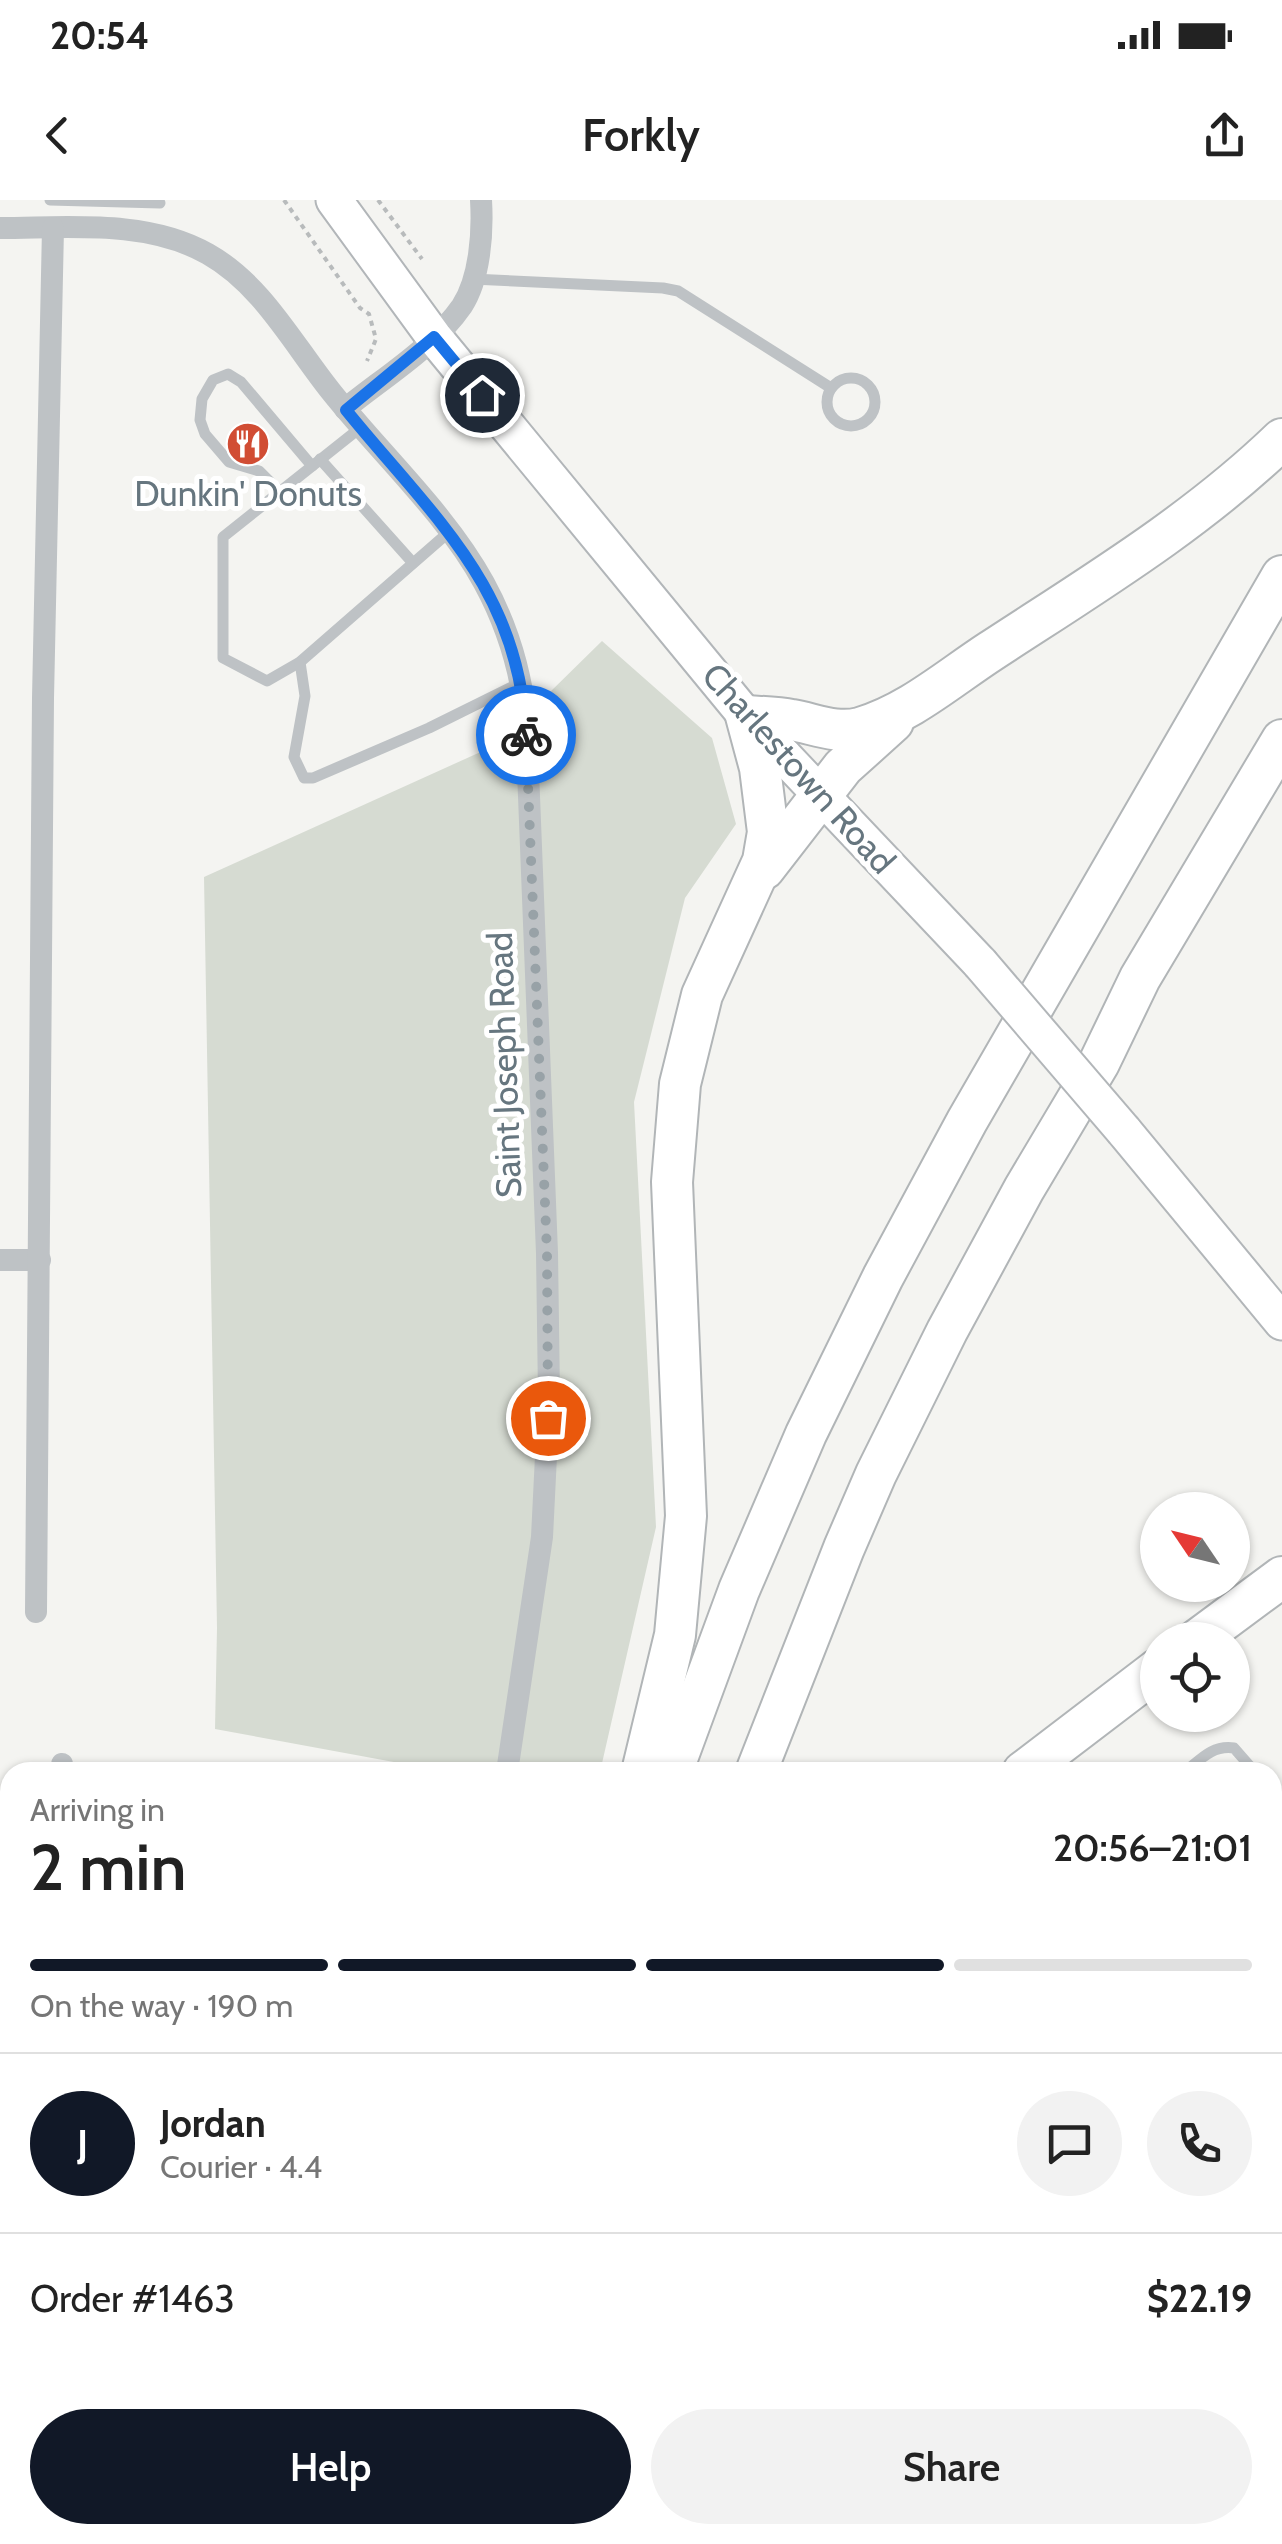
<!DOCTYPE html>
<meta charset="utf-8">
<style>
body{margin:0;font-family:Cabin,sans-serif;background:#f2f2f2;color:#222;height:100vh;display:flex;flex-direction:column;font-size:38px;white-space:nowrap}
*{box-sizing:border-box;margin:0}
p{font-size:32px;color:#767676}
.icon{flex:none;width:55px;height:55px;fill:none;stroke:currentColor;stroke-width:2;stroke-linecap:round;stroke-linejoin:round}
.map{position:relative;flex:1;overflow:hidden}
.side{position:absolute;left:0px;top:1562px;width:1282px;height:782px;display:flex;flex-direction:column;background:#fff;border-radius:30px 30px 0 0;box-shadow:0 2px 8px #0004}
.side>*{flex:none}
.needle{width:65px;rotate:305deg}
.controls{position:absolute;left:1140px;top:1292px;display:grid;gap:20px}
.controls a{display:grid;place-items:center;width:110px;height:110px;border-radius:50%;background:#fff;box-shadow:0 2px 8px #0004;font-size:50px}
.pin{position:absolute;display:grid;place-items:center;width:85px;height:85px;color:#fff;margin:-42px;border:5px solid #fff;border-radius:50%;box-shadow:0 2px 10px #0007}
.courier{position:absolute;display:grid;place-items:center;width:100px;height:100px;margin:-50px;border:8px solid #1a73e8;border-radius:50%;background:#fff;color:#222;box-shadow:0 2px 12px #0007}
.headline em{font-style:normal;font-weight:600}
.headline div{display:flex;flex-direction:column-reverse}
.headline{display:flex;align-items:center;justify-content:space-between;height:170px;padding:0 30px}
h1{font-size:65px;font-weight:600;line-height:75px}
.bar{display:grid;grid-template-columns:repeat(4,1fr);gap:15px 10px;align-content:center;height:120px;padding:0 30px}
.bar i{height:12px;border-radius:8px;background:#e0e0e0}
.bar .active{background:#111827}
.bar p{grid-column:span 4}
.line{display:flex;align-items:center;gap:25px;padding:0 30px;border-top:2px solid #e0e0e0}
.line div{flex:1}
.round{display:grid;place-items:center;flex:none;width:105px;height:105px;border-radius:52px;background:#f2f2f2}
.primary-button{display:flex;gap:20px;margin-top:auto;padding:20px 30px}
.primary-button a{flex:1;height:115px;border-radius:60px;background:#111827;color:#fff;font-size:40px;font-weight:600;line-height:115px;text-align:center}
.primary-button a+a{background:#f2f2f2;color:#222}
.status{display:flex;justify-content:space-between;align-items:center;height:70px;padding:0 50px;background:#fff;direction:ltr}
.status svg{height:28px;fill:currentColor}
header{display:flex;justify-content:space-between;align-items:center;height:130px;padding:0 30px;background:#fff;font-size:45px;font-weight:600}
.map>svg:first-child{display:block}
</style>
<div class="status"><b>20:54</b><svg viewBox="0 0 49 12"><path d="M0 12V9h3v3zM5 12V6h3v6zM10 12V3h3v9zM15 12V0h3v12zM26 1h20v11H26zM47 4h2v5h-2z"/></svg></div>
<header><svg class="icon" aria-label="back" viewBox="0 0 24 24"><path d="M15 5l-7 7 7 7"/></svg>Forkly<svg class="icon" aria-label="share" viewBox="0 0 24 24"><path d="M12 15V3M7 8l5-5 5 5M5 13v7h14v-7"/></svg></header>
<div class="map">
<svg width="1282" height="2344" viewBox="0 0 1282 2344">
<rect width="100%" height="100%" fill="#f4f4f1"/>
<polygon fill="#d6dbd2" points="602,441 712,538 736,624 685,698 634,902 656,1327 600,1572 448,1572 215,1529 217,1428 204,677 496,545"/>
<polygon fill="#a6adb1" points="1272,1761 1282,1772 1282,1839 1272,1847"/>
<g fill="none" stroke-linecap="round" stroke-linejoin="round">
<g stroke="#b2b6b9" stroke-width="39">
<g id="primary">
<polyline points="334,0 434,137 746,516 980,763"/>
<polyline points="1124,931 1282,1122"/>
</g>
</g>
<g stroke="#b1b5b7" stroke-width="44">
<g id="motorway">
<polyline points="764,669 843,567 893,522"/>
<polyline points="1197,1440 1282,1377"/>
<path d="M642 1572 675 1435 686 1316 672 982 680 884 702 795 763 661 768 632 760 568 746 516C762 517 777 517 792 520 815 524 836 534 860 528 910 513 948 479 991 451 1092 385 1195 323 1282 239"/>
<polyline points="672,1572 739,1390 806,1234 883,1077 967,921 1282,376"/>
<polyline points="756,1572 844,1348 876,1274 947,1131 1024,989 1099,863 1140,778 1282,540"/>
<polyline points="1023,1572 1158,1469"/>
<polyline points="495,2344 497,2335"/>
<polyline points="577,2344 578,2335"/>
<polyline points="607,2344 609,2335"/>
</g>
</g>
<g stroke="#b8bbbc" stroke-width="4" stroke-dasharray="5 5" stroke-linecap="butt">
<polyline points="284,0 360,108 369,114 376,139 367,161"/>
<polyline points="378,0 422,59"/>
<polyline points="1272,1756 1282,1767"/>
<polyline points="1272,1874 1282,1866"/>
</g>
<g stroke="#bec2c5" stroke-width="11">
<polyline points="50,0 160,3"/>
<polyline points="472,79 663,88 678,91 831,188"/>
<circle cx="851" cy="202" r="24"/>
<polyline points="360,228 223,337 223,458 267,481 300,462 449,332"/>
<polyline points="320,259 413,363"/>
<polyline points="280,292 259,271 229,262 205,234 200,220 202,199 213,180 228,174 241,182 312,266"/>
<polyline points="300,462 305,496 294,557 304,578 313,578 429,528 522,482"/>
<path d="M1185 1572C1201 1559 1212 1545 1234 1548L1255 1572"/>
<polyline points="1272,1593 1282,1604"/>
<polyline points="1272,1898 1282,1890"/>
<polyline points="1272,2168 1282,2168"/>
</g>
<g stroke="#bec2c5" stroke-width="22">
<path d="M0 28C68 28 147 19 208 54 263 85 294 146 333 194 382 255 447 315 484 383 508 427 521 470 526 520L547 1053 549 1195 542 1337 507 1572"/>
<path d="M345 209C384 177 433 148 462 106 480 78 483 33 481 0"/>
<polyline points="0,1060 40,1060"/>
<polyline points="36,1412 43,498 53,28"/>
<polyline points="62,1564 63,1572"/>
<polyline points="0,1652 10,1653"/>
<polyline points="0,1930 10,1931"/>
<polyline points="0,2203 10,2204"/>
<polyline points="1272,2226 1282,2226"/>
<polyline points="0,2319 10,2309"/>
<polyline points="1046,2335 1046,2344"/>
</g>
<use href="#primary" stroke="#fff" stroke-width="35"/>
<use href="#motorway" stroke="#fff" stroke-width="40"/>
<g stroke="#b2b6b9" stroke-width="39" stroke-linecap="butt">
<polyline id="primary-bridge" points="980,763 1124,931"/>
</g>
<use href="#primary-bridge" stroke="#fff" stroke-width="35"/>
</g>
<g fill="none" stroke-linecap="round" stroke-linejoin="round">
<polyline stroke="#98a2a7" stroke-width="10" stroke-dasharray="0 18" points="526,535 547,1053 548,1218"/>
<path stroke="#1a73e8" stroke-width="12" d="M482 195 434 137 346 210C432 316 520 388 526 535"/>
</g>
<defs>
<g id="restaurant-disc" transform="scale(2.25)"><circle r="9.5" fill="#d14d34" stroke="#fff"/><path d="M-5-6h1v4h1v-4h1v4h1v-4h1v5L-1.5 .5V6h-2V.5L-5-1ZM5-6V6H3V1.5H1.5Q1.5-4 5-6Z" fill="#fff"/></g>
</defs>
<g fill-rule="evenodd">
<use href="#restaurant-disc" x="248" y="244"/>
</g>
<g text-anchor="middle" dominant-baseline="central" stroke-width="10" stroke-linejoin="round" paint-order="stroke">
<g font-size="35" fill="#66767f" stroke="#fff">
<text x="248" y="293">Dunkin' Donuts</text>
</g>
<g font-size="35" fill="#66767f" stroke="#fff">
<text transform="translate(799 568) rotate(48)">Charlestown Road</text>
<text transform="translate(504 865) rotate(-92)">Saint Joseph Road</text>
</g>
</g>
</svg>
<div class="controls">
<a><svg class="needle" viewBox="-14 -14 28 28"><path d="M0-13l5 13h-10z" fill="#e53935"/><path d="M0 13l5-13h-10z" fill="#767676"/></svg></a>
<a><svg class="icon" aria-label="locate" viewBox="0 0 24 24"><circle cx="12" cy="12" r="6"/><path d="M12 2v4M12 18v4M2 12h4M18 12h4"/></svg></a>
</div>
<div class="pin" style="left:548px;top:1218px;background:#ea580c"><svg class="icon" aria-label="bag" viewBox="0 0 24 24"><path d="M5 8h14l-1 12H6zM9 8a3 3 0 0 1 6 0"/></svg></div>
<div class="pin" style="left:482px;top:195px;background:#1f2937"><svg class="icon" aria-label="home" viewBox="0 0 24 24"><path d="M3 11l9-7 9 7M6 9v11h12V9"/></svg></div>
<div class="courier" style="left:526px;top:535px"><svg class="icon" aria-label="bike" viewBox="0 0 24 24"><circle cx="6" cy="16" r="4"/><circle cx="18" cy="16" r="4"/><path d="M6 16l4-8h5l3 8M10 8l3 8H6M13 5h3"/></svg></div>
<section class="side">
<div class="headline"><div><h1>2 min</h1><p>Arriving in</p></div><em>20:56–21:01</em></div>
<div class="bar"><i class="active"></i><i class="active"></i><i class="active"></i><i></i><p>On the way · 190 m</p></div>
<div class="line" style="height:180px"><b class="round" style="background:#111827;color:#fff">J</b><div><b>Jordan</b><p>Courier · 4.4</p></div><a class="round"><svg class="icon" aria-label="chat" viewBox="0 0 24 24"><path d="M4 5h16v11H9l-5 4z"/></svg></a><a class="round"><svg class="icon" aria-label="phone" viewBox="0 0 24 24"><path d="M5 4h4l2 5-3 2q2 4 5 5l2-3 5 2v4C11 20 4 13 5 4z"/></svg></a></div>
<div class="line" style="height:130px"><div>Order #1463</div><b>$22.19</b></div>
<div class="primary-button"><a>Help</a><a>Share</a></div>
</section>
</div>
